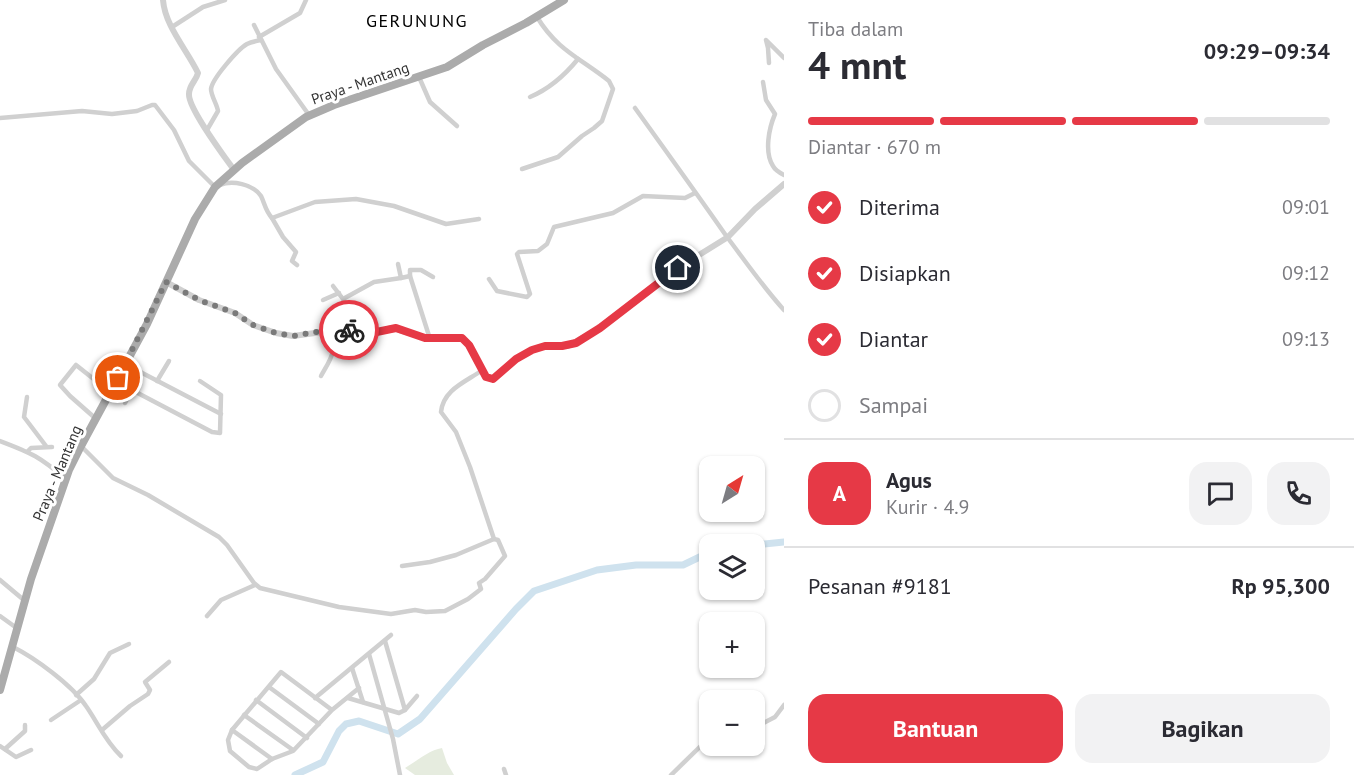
<!DOCTYPE html>
<html lang="id">
<meta charset="utf-8">
<style>
body{margin:0;font-family:"PT Sans",sans-serif;background:#f2f2f3;color:#2b2b33;height:100vh;display:flex;flex-direction:column;font-size:22px;white-space:nowrap}
*{box-sizing:border-box;margin:0}
p{font-size:20px;color:#7c7c81}
.icon{flex:none;width:33px;height:33px;fill:none;stroke:currentColor;stroke-width:2;stroke-linecap:round;stroke-linejoin:round}
.map{position:relative;flex:1;overflow:hidden}
.drawer{display:flex;flex-direction:column;background:#fff;width:570px}
.drawer>*{flex:none}
.needle{width:39px;rotate:37deg}
.buttons{position:absolute;left:699px;top:456px;display:grid;gap:12px}
.buttons a{display:grid;place-items:center;width:66px;height:66px;border-radius:12px;background:#fff;box-shadow:0 2px 4px #0004;font-size:30px}
.pin{position:absolute;display:grid;place-items:center;width:51px;height:51px;color:#fff;margin:-26px;border:3px solid #fff;border-radius:50%;box-shadow:0 2px 6px #0007}
.courier{position:absolute;display:grid;place-items:center;width:60px;height:60px;margin:-30px;border:4px solid #e63946;border-radius:50%;background:#fff;color:#222;box-shadow:0 2px 8px #0007}
.overview em{font-style:normal;font-weight:700}
.overview div{display:flex;flex-direction:column-reverse}
.overview{display:flex;align-items:center;justify-content:space-between;height:102px;padding:0 24px}
h1{font-size:39px;font-weight:700;line-height:45px}
.bar{display:grid;grid-template-columns:repeat(4,1fr);gap:9px 6px;align-content:center;height:72px;padding:0 24px}
.bar i{height:8px;border-radius:4px;background:#e1e1e2}
.bar .selected{background:#e63946}
.bar p{grid-column:span 4}
.line{display:flex;align-items:center;gap:15px;padding:0 24px;border-top:2px solid #e1e1e2}
.line div{flex:1}
.round{display:grid;place-items:center;flex:none;width:63px;height:63px;border-radius:18px;background:#f2f2f3}
ol{padding:0 24px;list-style:none}
li{display:flex;align-items:center;gap:18px;height:66px}
li p{margin-inline-start:auto}
li .icon{padding:6px;border-radius:50%;background:#e63946;color:#fff;stroke-width:4}
li:last-child{color:#7c7c81}
li i{width:33px;height:33px;border:3px solid #e1e1e2;border-radius:50%}
.primary-button{display:flex;gap:12px;margin-top:auto;padding:12px 24px}
.primary-button a{flex:1;height:69px;border-radius:18px;background:#e63946;color:#fff;font-size:24px;font-weight:700;line-height:69px;text-align:center}
.primary-button a+a{background:#f2f2f3;color:#2b2b33}
main{display:flex;flex:1;min-height:0}
.map>svg:first-child{display:block}
</style>
<main>
<div class="map">
<svg width="784" height="775" viewBox="0 0 784 775">
<rect width="100%" height="100%" fill="#fff"/>
<path fill="#e6ecdf" d="M442 748 447 763 454 775H415L405 768C417 761 429 750 442 748Z"/>
<g fill="none" stroke-linecap="round" stroke-linejoin="round">
<g stroke="#cfe2ee" stroke-width="7">
<polyline points="754,545 784,542"/>
<polyline points="295,775 323,762 339,731 346,724 359,721 398,734 420,719 516,609 534,591 597,570 636,565 683,565 710,552"/>
</g>
<g stroke="#d0d0d0" stroke-width="4.5">
<polyline points="254,25 276,69 309,115"/>
<polyline points="172,27 203,7 225,0"/>
<polyline points="259,37 300,13 306,0"/>
<polyline points="769,63 768,48 766,40 784,58"/>
<polyline points="419,77 430,102 457,126"/>
<path d="M763 82 766 100 775 114C769 128 764 152 773 166 775 170 780 173 784 175"/>
<path d="M530 97C549 89 565 75 578 59"/>
<path d="M635 108C666 151 697 194 727 237 746 262 763 287 784 310"/>
<polyline points="0,118 82,111 112,114 137,111 152,105 155,105 174,130 189,161 215,187"/>
<path d="M207 130 218 111C217 104 211 96 211 89 212 79 238 49 247 44 251 42 256 41 261 40"/>
<path d="M522 169 558 157 582 136 594 128 602 121 613 89 609 81C580 58 557 50 537 17"/>
<path d="M220 185C232 180 253 184 261 196 265 204 265 210 272 218L315 202 356 199 394 206 446 224 479 219"/>
<polyline points="272,218 283,237 296,252 292,261 297,265"/>
<polyline points="398,264 401,278 410,276 430,339"/>
<polyline points="410,276 410,270 421,270 433,277"/>
<polyline points="489,279 497,291 527,297 530,294 517,254 519,252 538,251 547,244 554,227 613,213 643,196 685,198 695,193"/>
<polyline points="333,286 343,299 362,334"/>
<polyline points="343,299 374,282 401,278"/>
<polyline points="323,300 339,293"/>
<polyline points="125,364 221,414"/>
<path d="M321 376C331 358 339 350 327 330"/>
<polyline points="157,381 169,361"/>
<polyline points="132,390 212,432 220,433 221,395 200,381"/>
<polyline points="27,397 24,417 46,446"/>
<polyline points="125,403 141,373"/>
<polyline points="95,418 70,396 60,385 76,365 110,392"/>
<path d="M0 441C32 453 40 457 66 479"/>
<path d="M81 446 113 478 148 495 219 537 227 545 254 583 260 588 339 607 391 614 415 610 426 612 445 611 468 599 481 589 479 583 485 579 505 556 498 540 494 539 470 467 456 432 441 412C443 390 465 382 481 371"/>
<polyline points="28,451 31,448 52,447"/>
<polyline points="402,566 430,562 456,555 494,539"/>
<polyline points="0,580 25,601"/>
<polyline points="0,616 18,629"/>
<polyline points="207,616 221,600 255,585"/>
<polyline points="385,641 405,710"/>
<path d="M13 647C35 658 72 685 86 706 98 723 105 741 121 756"/>
<polyline points="369,654 393,739 400,775"/>
<polyline points="352,668 363,702"/>
<polyline points="269,687 319,724"/>
<polyline points="76,695 94,679 110,653 129,644"/>
<polyline points="315,698 391,635"/>
<polyline points="348,698 399,713 405,710 417,696"/>
<polyline points="256,700 307,738"/>
<polyline points="332,710 281,672 232,730 228,740 230,751 249,767 257,769 272,759 293,751 332,710 359,688"/>
<polyline points="244,715 293,750"/>
<polyline points="51,720 81,700"/>
<polyline points="754,728 775,717 784,705"/>
<polyline points="102,730 130,706 148,694 150,690 145,682 169,662"/>
<polyline points="232,730 272,759"/>
<polyline points="0,746 16,757 31,750"/>
<polyline points="5,749 25,731 25,725"/>
<polyline points="504,769 506,775"/>
<polyline points="671,775 710,737"/>
</g>
<g stroke="#d0d0d0" stroke-width="6">
<path d="M163 0C165 26 187 50 198 73 196 81 189 85 189 94 188 108 224 156 234 170"/>
<polyline points="166,282 199,300 235,313 253,325 276,333 293,336 344,329 367,334 392,328 425,338 462,338 469,345 486,377 493,379 516,359 532,350 545,346 568,346 600,328 678,268 728,237 755,209 784,184"/>
</g>
<polyline stroke="#ababab" stroke-width="8" points="0,690 31,579 69,470 81,446 147,324 195,219 215,187 242,163 306,117 334,105 447,67 483,45 526,23 564,0"/>
</g>
<g fill="none" stroke-linecap="round" stroke-linejoin="round">
<polyline stroke="#7a7a7a" stroke-width="6" stroke-dasharray="0 10.8" points="118,378 166,282 199,300 235,313 253,325 276,333 293,336 327,330 349,330"/>
<polyline stroke="#e63946" stroke-width="8" points="349,330 367,334 396,328 425,338 462,338 469,345 486,377 493,379 516,359 532,350 545,346 562,346 576,343 600,328 678,268"/>
</g>
<g text-anchor="middle" dominant-baseline="central" stroke-width="6" stroke-linejoin="round" paint-order="stroke">
<g font-size="15" fill="#333" stroke="#fff">
<text transform="translate(360 83) rotate(-19)">Praya - Mantang</text>
<text transform="translate(57 473) rotate(-67)">Praya - Mantang</text>
</g>
<g font-size="18" letter-spacing="1.5" fill="#000" stroke="#fff">
<text x="417" y="20">GERUNUNG</text>
</g>
</g>
</svg>
<div class="buttons">
<a><svg class="needle" viewBox="-14 -14 28 28"><path d="M0-13l5 13h-10z" fill="#e53935"/><path d="M0 13l5-13h-10z" fill="#7c7c81"/></svg></a>
<a><svg class="icon" aria-label="layers" viewBox="0 0 24 24"><path d="M12 4l9 5-9 5-9-5zM3 14l9 5 9-5"/></svg></a>
<a>+</a>
<a>−</a>
</div>
<div class="pin" style="left:118px;top:378px;background:#ea580c"><svg class="icon" aria-label="bag" viewBox="0 0 24 24"><path d="M5 8h14l-1 12H6zM9 8a3 3 0 0 1 6 0"/></svg></div>
<div class="pin" style="left:678px;top:268px;background:#1f2937"><svg class="icon" aria-label="home" viewBox="0 0 24 24"><path d="M3 11l9-7 9 7M6 9v11h12V9"/></svg></div>
<div class="courier" style="left:349px;top:330px"><svg class="icon" aria-label="bike" viewBox="0 0 24 24"><circle cx="6" cy="16" r="4"/><circle cx="18" cy="16" r="4"/><path d="M6 16l4-8h5l3 8M10 8l3 8H6M13 5h3"/></svg></div>
</div>
<section class="drawer">
<div class="overview"><div><h1>4 mnt</h1><p>Tiba dalam</p></div><em>09:29–09:34</em></div>
<div class="bar"><i class="selected"></i><i class="selected"></i><i class="selected"></i><i></i><p>Diantar · 670 m</p></div>
<ol>
<li><svg class="icon" aria-label="check" viewBox="0 0 24 24"><path d="M5 12l5 5 9-10"/></svg>Diterima<p>09:01</p></li>
<li><svg class="icon" aria-label="check" viewBox="0 0 24 24"><path d="M5 12l5 5 9-10"/></svg>Disiapkan<p>09:12</p></li>
<li><svg class="icon" aria-label="check" viewBox="0 0 24 24"><path d="M5 12l5 5 9-10"/></svg>Diantar<p>09:13</p></li>
<li><i></i>Sampai</li>
</ol>
<div class="line" style="height:108px"><b class="round" style="background:#e63946;color:#fff">A</b><div><b>Agus</b><p>Kurir · 4.9</p></div><a class="round"><svg class="icon" aria-label="chat" viewBox="0 0 24 24"><path d="M4 5h16v11H9l-5 4z"/></svg></a><a class="round"><svg class="icon" aria-label="phone" viewBox="0 0 24 24"><path d="M5 4h4l2 5-3 2q2 4 5 5l2-3 5 2v4C11 20 4 13 5 4z"/></svg></a></div>
<div class="line" style="height:78px"><div>Pesanan #9181</div><b>Rp 95,300</b></div>
<div class="primary-button"><a>Bantuan</a><a>Bagikan</a></div>
</section>
</main>
